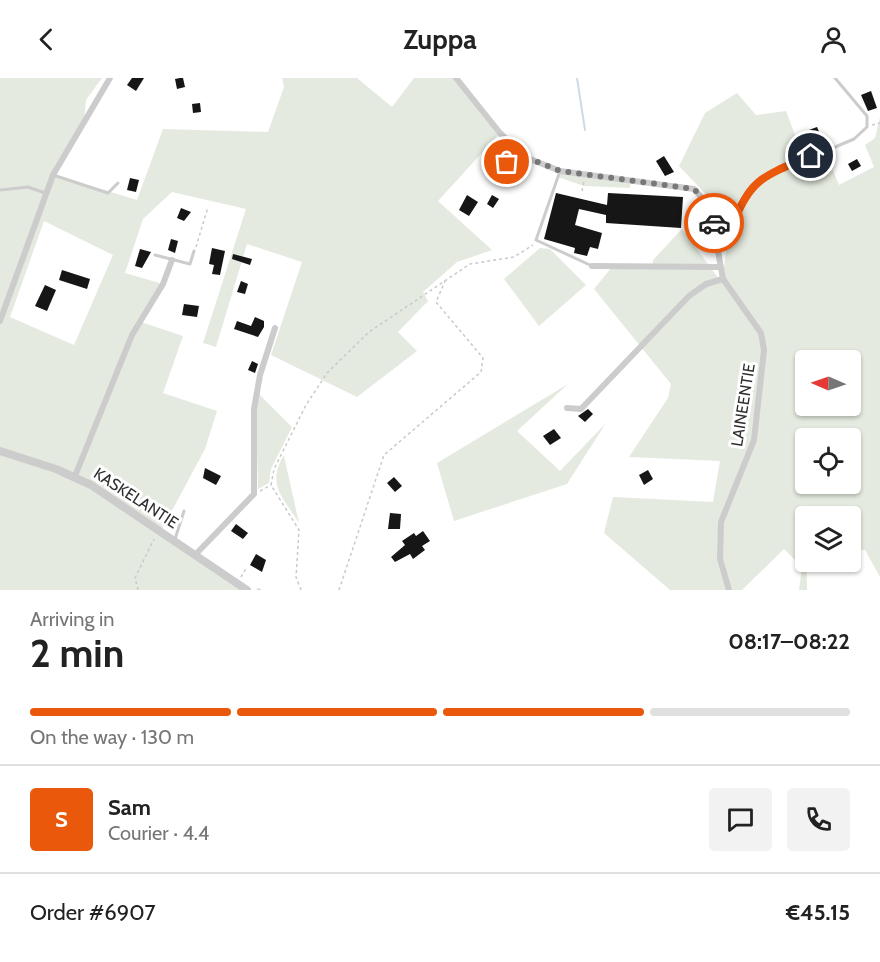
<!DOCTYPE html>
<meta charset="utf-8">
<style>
body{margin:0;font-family:Cabin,sans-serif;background:#f2f2f2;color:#222;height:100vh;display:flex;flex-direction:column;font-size:22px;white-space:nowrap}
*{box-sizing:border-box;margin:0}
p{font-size:20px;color:#767676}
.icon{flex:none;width:33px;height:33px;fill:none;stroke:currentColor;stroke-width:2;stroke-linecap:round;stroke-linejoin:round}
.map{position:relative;height:512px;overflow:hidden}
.side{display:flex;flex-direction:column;background:#fff;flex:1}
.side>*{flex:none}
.needle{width:39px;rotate:272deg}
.controls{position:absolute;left:795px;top:272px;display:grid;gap:12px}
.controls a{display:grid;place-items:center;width:66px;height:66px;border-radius:6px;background:#fff;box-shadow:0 2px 4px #0004;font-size:30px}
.pin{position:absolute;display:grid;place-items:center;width:51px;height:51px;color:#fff;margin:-26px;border:3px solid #fff;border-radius:50%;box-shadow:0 2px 6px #0007}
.courier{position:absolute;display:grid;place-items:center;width:60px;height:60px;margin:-30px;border:4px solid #ea580c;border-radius:50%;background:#fff;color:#222;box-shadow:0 2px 8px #0007}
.headline em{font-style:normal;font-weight:800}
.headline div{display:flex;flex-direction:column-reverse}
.headline{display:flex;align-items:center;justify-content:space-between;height:102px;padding:0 30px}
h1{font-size:39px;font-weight:800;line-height:45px}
.bar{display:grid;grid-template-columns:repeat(4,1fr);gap:9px 6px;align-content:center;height:72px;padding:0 30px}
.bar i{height:8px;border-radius:4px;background:#e0e0e0}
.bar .active{background:#ea580c}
.bar p{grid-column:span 4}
.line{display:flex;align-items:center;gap:15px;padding:0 30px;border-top:2px solid #e0e0e0}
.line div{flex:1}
.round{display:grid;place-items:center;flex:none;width:63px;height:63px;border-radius:6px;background:#f2f2f2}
header{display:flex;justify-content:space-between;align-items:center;height:78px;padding:0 30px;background:#fff;font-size:27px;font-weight:800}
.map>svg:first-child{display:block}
</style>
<header><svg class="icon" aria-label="back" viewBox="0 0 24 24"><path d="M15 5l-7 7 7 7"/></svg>Zuppa<svg class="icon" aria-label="person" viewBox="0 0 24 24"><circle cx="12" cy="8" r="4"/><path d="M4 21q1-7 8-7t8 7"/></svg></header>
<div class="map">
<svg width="880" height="512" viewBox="0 0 880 512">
<rect width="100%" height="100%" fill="#fff"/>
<g fill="#e4eadf" fill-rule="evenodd">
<path d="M0 0H102L86 22 84 41 54 97 137 122 163 51 268 54 284 9 282 0H357L392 29 414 0H456L500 55 438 123 492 172 457 184 423 214 428 223 398 254 417 273 357 319 271 277 302 184 247 166 216 269 203 265 246 131 172 114 143 141 125 195 163 206 141 244 183 258 163 315 217 333 205 371 162 451 75 398 247 512H0ZM44 143 113 177 74 267 10 239Z"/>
<path d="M737 15 756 37 786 33 809 94 830 85 839 107 874 89 865 67 875 60 880 39V499L865 472H851L850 438H806L807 512H799L802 489 784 471 742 512H670L604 455 613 419 713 424 720 383 629 379 668 320 671 306 594 211 612 189 652 191 653 182 682 151 722 205 727 167 715 126 679 88 705 35ZM806 282H850V327H806ZM806 360H850V405H806Z"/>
<polygon points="560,93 631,102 630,110 584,108 558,99"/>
<polygon points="540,170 550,171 586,207 539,248 504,201"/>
<polygon points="568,306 517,353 560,393 606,345 567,406 454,443 437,385"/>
<polygon points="259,316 292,349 271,391 269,405 258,411 256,332"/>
<path d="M284 377V378L299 445C283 419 266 407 284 377Z"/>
</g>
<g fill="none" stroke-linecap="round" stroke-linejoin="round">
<g stroke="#cddae8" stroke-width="2">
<polyline points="577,0 585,52"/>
<polyline points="258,511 260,512"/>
</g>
</g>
<g fill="#161616">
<polygon points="132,0 144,0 136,13 127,7"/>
<polygon points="180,0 183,0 185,9 177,11 175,1"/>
<polygon points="871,13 877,30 868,33 861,17"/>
<polygon points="200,25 201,34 193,35 192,26"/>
<polygon points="817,49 822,61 814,64 809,52"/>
<polygon points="664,78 674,94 665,98 656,83"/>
<polygon points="857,81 861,88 852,93 848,86"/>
<polygon points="130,100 139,102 136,114 127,112"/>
<polygon points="556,115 607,127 608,115 683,119 681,150 606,145 606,137 579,131 575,147 602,155 598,171 590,169 587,178 574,175 575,170 544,161"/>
<polygon points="467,117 478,124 469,138 459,132"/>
<polygon points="492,117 499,121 493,130 487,126"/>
<polygon points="181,130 191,134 184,143 177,140"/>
<polygon points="171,161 178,163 175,175 168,172"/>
<polygon points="212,170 225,173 220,197 212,196 214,187 209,186"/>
<polygon points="140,171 151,174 142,190 135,188"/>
<polygon points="233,176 252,181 250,187 232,181"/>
<polygon points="62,192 90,201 87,211 59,202"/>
<polygon points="241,203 248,206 245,216 237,214"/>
<polygon points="45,207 56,212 47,233 35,228"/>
<polygon points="184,226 199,228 197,239 182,237"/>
<polygon points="255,239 264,243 264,249 258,259 234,251 237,243 251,248"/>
<polygon points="252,283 258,286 255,295 248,292"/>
<polygon points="588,331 593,336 585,344 578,338"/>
<polygon points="554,351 561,360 550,367 543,358"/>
<polygon points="205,390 221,398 216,407 203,400"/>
<polygon points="648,392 653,401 644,407 639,397"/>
<polygon points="394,399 402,408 395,414 387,405"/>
<polygon points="390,435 401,436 400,451 388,451"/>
<polygon points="236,446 248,455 243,461 231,453"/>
<polygon points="423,453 430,463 422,468 425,472 413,481 410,476 395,484 391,479 405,467 402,463 414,455 416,458"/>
<polygon points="256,476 266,482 262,494 250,487"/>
</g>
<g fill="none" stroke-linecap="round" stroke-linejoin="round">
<g stroke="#c9c9c9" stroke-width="1.5" stroke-dasharray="3 3" stroke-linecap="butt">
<polyline points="872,47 880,45"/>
<polyline points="582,113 584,103"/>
<polyline points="196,169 208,129"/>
<polyline points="260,413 271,407"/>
<polyline points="241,499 247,489"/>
<polyline points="138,512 135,500 154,461"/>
<polyline points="301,512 296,499 299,452 271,407 274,391 306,327 327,295 369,254 470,186 514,179 533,167"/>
<polyline points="339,512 384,377 481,294 483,280 436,224 445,203"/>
</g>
<g stroke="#ccc" stroke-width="3">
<polyline points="507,84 523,79"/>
<polyline points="560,93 536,162 592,188"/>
<polyline points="53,97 108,115 118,105"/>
<polyline points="0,112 28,109 45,115"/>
<polyline points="717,168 723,164 748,112 760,101 854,61 867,49 867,38 835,0"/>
<polyline points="155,177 190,186 194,173"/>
<polyline points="175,461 184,433"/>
</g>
<g stroke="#ccc" stroke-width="6">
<polyline points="456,0 500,55 525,79 560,93 694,111 710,129 723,201 761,255 764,272 754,362 721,444 720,481 729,512"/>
<polyline points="592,188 719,189"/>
<polyline points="0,243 53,97 110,0"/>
<polyline points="567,330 581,331 689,218 706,206 723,201"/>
<polyline points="75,398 132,257 163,206 172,182"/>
<polyline points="195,477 254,416 254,331 260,297 275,250"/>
</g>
<polyline stroke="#ccc" stroke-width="8" points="0,373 56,391 91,407 247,512"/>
</g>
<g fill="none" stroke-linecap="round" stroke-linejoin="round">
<polyline stroke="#787878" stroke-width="6" stroke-dasharray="0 10.8" points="507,84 525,79 560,93 694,111 710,129 714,145"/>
<path stroke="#ea580c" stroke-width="8" d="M714 145 717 168 723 164C753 104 747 104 811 78"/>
</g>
<g text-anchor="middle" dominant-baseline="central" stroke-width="6" stroke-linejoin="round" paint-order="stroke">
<g font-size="16" fill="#2f2f2f" stroke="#fff">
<text transform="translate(743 327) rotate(-81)">LAINEENTIE</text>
<text transform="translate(136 420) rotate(33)">KASKELANTIE</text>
</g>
</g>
</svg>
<div class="controls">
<a><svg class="needle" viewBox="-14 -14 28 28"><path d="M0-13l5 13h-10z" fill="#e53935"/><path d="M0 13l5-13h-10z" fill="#767676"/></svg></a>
<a><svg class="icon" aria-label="locate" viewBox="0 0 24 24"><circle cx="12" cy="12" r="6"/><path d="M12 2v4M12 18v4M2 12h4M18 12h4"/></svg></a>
<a><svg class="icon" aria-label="layers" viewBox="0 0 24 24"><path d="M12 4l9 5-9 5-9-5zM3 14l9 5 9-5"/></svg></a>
</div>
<div class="pin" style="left:507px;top:84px;background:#ea580c"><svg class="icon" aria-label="bag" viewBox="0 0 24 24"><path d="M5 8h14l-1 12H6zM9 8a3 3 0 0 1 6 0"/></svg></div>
<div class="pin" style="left:811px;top:78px;background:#1f2937"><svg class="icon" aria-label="home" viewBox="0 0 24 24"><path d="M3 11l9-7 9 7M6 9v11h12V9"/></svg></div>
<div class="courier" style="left:714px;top:145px"><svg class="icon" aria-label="car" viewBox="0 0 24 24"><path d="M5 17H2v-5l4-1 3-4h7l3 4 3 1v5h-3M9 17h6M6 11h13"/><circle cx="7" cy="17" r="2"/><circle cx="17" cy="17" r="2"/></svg></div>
</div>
<section class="side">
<div class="headline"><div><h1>2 min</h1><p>Arriving in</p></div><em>08:17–08:22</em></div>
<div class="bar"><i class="active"></i><i class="active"></i><i class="active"></i><i></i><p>On the way · 130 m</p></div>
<div class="line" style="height:108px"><b class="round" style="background:#ea580c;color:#fff">S</b><div><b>Sam</b><p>Courier · 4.4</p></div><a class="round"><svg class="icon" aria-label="chat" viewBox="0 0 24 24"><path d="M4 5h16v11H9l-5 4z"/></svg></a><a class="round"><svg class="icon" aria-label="phone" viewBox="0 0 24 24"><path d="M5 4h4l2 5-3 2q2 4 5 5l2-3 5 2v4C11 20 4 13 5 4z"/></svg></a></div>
<div class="line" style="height:78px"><div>Order #6907</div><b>€45.15</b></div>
</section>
